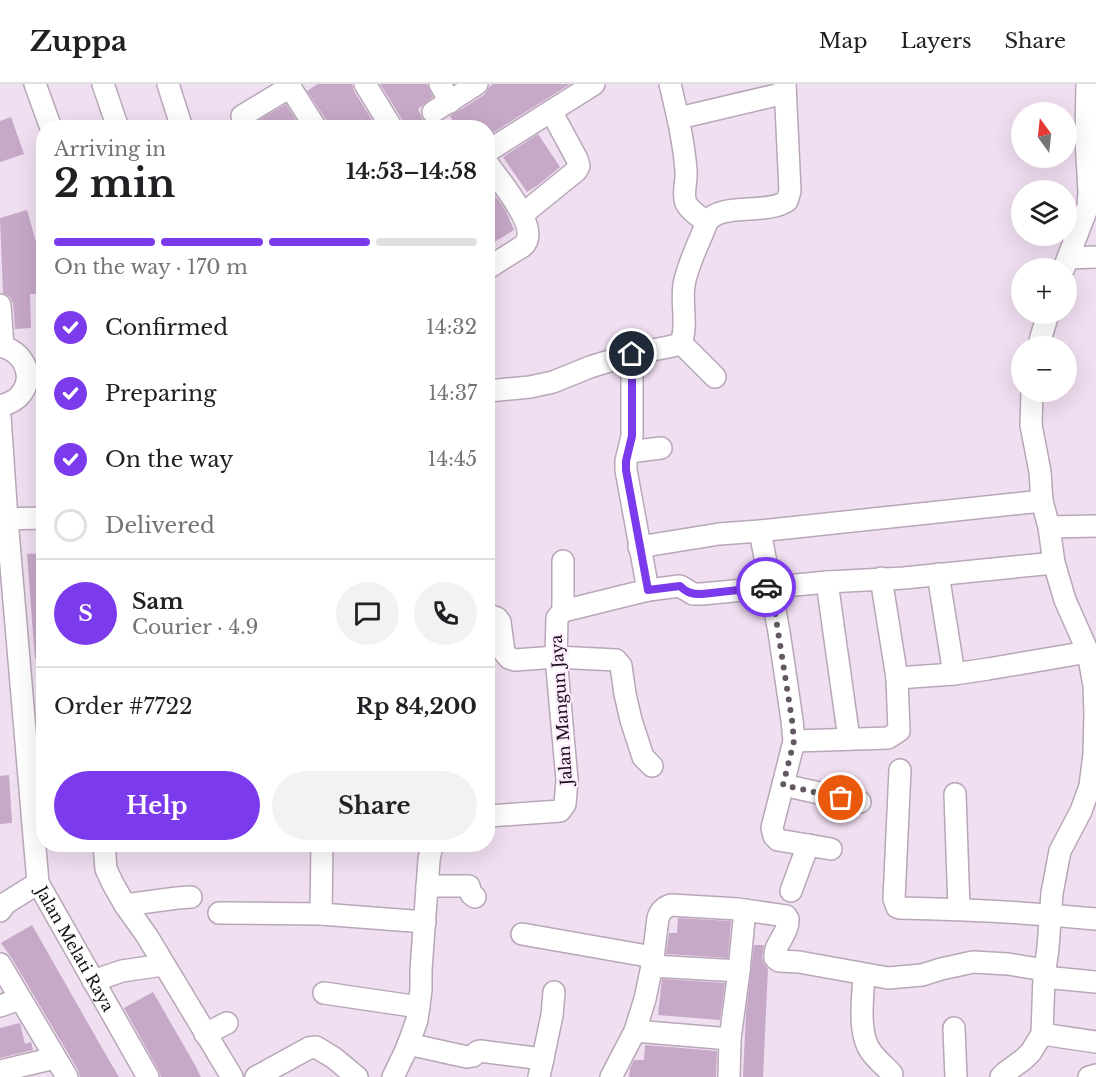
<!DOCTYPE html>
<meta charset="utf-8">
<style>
body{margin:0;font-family:"Libre Baskerville",serif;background:#f2f2f2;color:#202124;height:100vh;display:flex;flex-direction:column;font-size:22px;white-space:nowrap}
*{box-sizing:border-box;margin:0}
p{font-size:20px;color:#757577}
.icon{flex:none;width:33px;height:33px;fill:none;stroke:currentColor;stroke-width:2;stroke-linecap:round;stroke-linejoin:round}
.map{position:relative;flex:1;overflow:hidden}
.panel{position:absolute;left:36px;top:36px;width:459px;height:732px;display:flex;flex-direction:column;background:#fff;border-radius:24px;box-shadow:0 6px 24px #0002}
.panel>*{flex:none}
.needle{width:39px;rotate:345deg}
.controls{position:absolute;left:1011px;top:18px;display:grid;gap:12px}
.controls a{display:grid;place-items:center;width:66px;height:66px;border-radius:50%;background:#fff;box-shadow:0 6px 24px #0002;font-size:30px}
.pin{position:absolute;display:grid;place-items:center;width:51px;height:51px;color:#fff;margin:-26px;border:3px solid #fff;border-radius:50%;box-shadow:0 2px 6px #0007}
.courier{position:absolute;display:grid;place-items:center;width:60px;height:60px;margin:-30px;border:4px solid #7c3aed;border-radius:50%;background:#fff;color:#222;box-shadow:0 2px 8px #0007}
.overview em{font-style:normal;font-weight:700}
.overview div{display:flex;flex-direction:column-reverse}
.overview{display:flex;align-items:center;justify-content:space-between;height:102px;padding:0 18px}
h1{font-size:39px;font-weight:700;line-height:45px}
.bar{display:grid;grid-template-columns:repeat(4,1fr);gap:9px 6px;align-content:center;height:72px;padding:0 18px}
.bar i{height:8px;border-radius:4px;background:#e0e0e0}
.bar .selected{background:#7c3aed}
.bar p{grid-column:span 4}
.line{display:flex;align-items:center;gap:15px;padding:0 18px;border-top:2px solid #e0e0e0}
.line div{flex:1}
.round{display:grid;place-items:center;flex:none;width:63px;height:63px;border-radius:32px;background:#f2f2f2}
ol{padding:0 18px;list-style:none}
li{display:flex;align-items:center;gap:18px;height:66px}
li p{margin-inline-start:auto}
li .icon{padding:6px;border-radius:50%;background:#7c3aed;color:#fff;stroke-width:4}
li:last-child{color:#757577}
li i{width:33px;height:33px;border:3px solid #e0e0e0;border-radius:50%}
.cta{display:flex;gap:12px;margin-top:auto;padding:12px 18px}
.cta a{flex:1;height:69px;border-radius:36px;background:#7c3aed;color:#fff;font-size:24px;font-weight:700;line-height:69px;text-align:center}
.cta a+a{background:#f2f2f2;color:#202124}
header{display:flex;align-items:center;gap:36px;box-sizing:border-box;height:84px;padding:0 30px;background:#fff;border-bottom:2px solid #e0e0e0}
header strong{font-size:28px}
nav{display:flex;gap:33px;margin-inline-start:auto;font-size:21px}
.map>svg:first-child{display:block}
</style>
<header>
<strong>Zuppa</strong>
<nav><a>Map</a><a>Layers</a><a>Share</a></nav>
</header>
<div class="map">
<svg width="1096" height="993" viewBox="0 0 1096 993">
<rect width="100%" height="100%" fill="#f0def1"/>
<g fill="#c6a8c7">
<polygon points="318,0 352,0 354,7 377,44 329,44 327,37 307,7"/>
<polygon points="380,0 427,0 433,13 418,25 422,34 429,44 405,44 403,37"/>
<polygon points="493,0 570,0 488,52 488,44 457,44 450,32 484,11 488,6 489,3"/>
<polygon points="286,20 301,44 262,44 259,36"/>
<polygon points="11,33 24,70 0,78 0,37"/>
<polygon points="538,50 560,83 538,101 527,108 503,73"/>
<polygon points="488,101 506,127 514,146 488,162"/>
<polygon points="27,126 36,158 44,158 44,210 30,210 31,244 15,245 13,219 10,213 3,209 0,134"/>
<polygon points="44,469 44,574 35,575 27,470"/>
<polygon points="9,691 12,739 0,740 0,692"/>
<polygon points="678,834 731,837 728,874 666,870 669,849 677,849"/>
<polygon points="32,841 106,971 119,993 80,993 78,986 11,873 1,859"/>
<polygon points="754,861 764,861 762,874 764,880 768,885 763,993 743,993 746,928"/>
<polygon points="662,895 725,899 720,936 658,931"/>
<polygon points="153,908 195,981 201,993 161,993 159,987 124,924"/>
<polygon points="20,939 25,960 31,958 33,966 0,974 0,944"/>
<polygon points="645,961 717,967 716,993 629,993 630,984 634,976 644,976"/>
</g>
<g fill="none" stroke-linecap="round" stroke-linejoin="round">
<g stroke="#b8a7b8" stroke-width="24">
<g id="minor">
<polyline points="35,0 51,44"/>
<polyline points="103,0 118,44"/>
<polyline points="168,0 182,44"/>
<polyline points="365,0 392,44"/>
<polyline points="440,0 450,18"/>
<path d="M670 0C677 29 684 58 686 87 687 98 682 109 686 119 690 127 700 133 707 138"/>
<polyline points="433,28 477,0"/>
<polyline points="679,34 785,9"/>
<polyline points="249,44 242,32 290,3 316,44"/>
<polyline points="488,67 594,0"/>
<path d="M488 80C499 96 542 145 523 162L488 184"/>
<polyline points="523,130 576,87 579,82 577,75 551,27"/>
<polyline points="1068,174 1096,173"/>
<polyline points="1064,184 1088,122 1089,108 1086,55 1087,0"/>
<polyline points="0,221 3,262"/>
<polyline points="681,259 715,293"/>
<path d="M0 262C22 266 36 291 21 310 16 317 8 320 0 322"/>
<polyline points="1039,262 1041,253 1048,230"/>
<path d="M488 307 530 303 553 298 590 283 632 270 673 262 681 259C688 243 681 219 684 201 687 181 700 157 707 138 720 118 767 131 787 117L790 107 785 0"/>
<path id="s1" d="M0 332 7 435 38 799 148 993"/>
<polyline points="629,368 661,364"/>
<polyline points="0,435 44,434"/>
<polyline points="1049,443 1096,442"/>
<polyline points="760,447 779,548 792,636 794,657 772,744 774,752 778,756 808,761 791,807"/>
<polyline points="639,463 719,450 760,447 1042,417"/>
<polyline points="938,490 954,590"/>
<polyline points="827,498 849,655"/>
<polyline points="648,506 680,502 693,510 702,510 827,498 904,494 1054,479"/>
<polyline points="563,527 563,477"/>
<polyline points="488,531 497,534 500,538 504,568 509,574 515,576 556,573 616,576 621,582 625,610 631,636 643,673 652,682"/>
<polyline points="897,594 954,590 988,585 1088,568"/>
<polyline points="794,657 888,654 899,647 897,594 881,494"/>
<path d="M900 686 894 815 897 823 900 824C965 825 1031 829 1096 835"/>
<polyline points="783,701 860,718"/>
<polyline points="955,710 959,825"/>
<polyline points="488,732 560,727 565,720 567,696 556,573 557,534 563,527 648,506 626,386 626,377 632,352 632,270"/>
<polyline points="104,760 106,785 113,800 125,821 147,852 232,993"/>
<polyline points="808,761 831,765"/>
<polyline points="427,802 469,802 471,810 475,813"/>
<polyline points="125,821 177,814 191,813"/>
<polyline points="0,827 6,819 38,799"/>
<polyline points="219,829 321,830 425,838"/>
<polyline points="321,830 322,760"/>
<polyline points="522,850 653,873"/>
<polyline points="0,880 67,993"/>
<polyline points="652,882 739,887"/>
<path d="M864 891C863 913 857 951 872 969 878 977 886 983 892 990"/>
<polyline points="1044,893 1096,898"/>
<polyline points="93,897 122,887 163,881"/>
<polyline points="324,909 419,923"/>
<polyline points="0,922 20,915"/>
<polyline points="954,944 956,993"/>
<polyline points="635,947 730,955"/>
<polyline points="205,950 227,939"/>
<polyline points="1042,950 1096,958"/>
<polyline points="408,960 467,973 473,972 477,968 480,967 543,975"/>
<polyline points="0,987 55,974"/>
<polyline points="256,993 309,964 316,963 334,974 357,993"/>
<polyline points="393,993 407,964 417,936 421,906 421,886 429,776 432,760"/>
<polyline points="539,993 552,931 554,908"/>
<path d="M611 993 635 947 645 915 652 882 658 834C660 827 665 823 671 821L738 825 786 832 788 835C789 850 773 861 775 874L779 877 799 878 888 894 922 891 941 885 973 878 1008 880 1045 886"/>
<polyline points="729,993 730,955 739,887 745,826"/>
<polyline points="1001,993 1005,989 1024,975 1031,968 1042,950 1044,893 1048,864 1052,809 1060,767 1081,727 1090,702 1094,670 1095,630 1094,602 1088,568 1065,516 1054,479 1049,443 1042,417 1040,388 1031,341 1032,308"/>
<polyline points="1089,993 1096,991"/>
</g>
</g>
<use href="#minor" stroke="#fff" stroke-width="21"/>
</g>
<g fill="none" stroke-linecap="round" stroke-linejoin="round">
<polyline stroke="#625762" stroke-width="6" stroke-dasharray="0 10.8" points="766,503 771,503 792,636 794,657 783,701 841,714"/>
<path stroke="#7c3aed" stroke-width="8" d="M632 270V352L626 377V386L648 506 680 502C687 509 692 510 702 510L766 503"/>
</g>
<g text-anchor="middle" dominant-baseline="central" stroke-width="4.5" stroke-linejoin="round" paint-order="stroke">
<g font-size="16" fill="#150f15" stroke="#feebfe">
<text transform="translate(561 626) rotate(-94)">Jalan Mangun Jaya</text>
<text stroke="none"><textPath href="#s1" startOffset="544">Jalan Melati Raya</textPath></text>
</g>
</g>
</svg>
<div class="controls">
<a><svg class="needle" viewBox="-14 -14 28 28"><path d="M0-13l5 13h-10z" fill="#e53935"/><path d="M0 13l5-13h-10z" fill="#757577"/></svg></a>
<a><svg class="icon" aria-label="layers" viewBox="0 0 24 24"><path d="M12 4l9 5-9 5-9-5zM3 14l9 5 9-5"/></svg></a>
<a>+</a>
<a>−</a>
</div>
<div class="pin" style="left:841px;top:714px;background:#ea580c"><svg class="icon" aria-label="bag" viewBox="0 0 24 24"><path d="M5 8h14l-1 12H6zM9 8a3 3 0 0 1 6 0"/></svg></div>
<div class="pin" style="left:632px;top:270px;background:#1f2937"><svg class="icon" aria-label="home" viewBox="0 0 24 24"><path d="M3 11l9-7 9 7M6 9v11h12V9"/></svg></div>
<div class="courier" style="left:766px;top:503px"><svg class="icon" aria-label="car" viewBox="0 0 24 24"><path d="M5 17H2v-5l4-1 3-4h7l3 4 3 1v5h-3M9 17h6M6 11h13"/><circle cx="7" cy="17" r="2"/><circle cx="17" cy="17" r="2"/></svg></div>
<section class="panel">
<div class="overview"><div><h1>2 min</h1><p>Arriving in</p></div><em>14:53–14:58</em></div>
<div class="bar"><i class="selected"></i><i class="selected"></i><i class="selected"></i><i></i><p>On the way · 170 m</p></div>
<ol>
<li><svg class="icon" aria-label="check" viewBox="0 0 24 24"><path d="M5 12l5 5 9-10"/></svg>Confirmed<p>14:32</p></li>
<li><svg class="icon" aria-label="check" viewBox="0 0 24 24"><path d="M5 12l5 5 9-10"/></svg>Preparing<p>14:37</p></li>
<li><svg class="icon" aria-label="check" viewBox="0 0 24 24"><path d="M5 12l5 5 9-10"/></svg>On the way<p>14:45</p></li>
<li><i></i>Delivered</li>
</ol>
<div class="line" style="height:108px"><b class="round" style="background:#7c3aed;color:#fff">S</b><div><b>Sam</b><p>Courier · 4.9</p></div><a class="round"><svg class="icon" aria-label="chat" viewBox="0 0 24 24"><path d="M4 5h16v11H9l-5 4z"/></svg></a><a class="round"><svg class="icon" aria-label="phone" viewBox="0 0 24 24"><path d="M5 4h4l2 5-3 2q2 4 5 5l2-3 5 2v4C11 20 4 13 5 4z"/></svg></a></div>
<div class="line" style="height:78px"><div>Order #7722</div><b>Rp 84,200</b></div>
<div class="cta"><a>Help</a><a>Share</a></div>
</section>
</div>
